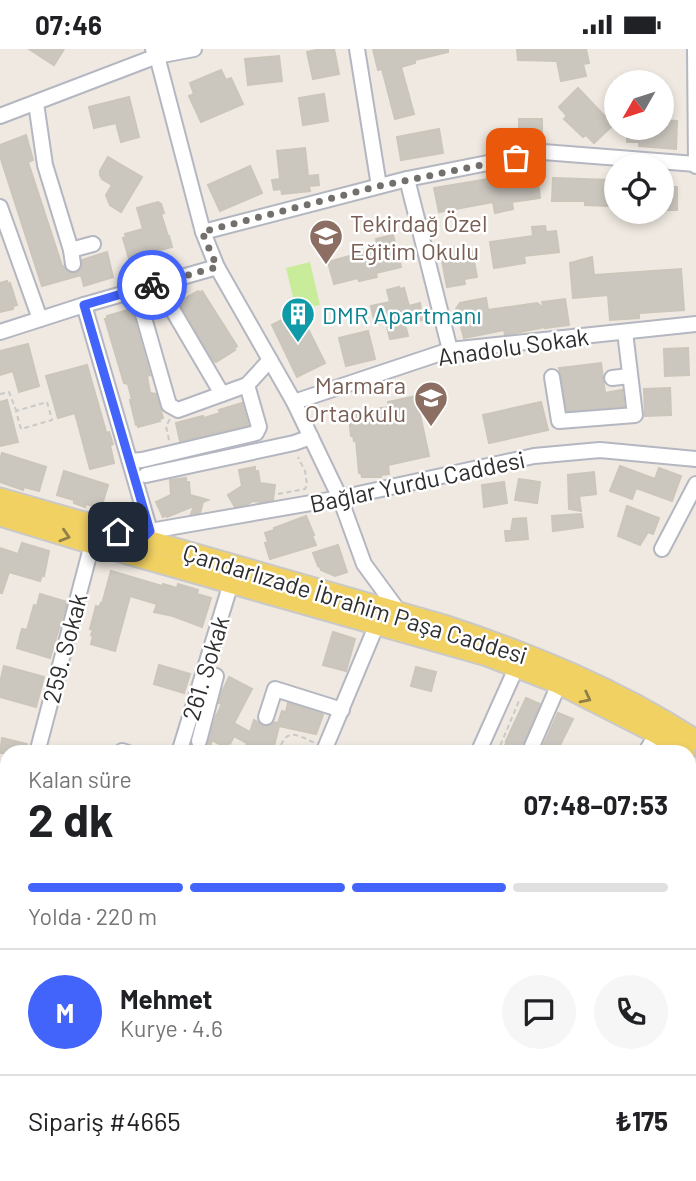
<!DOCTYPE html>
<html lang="tr">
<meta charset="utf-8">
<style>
body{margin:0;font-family:Barlow,sans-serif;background:#f6f6f6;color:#202124;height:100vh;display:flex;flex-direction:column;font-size:26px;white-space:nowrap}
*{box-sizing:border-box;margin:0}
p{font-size:23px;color:#757577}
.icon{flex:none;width:38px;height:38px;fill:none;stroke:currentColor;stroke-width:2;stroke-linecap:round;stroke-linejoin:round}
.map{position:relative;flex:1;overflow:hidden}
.details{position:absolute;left:0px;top:696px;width:696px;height:436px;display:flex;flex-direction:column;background:#fff;border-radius:21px 21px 0 0;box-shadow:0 4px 10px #0003}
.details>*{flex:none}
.needle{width:46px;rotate:231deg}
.controls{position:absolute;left:604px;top:21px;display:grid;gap:14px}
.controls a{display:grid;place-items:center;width:70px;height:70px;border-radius:50%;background:#fff;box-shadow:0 4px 10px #0003;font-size:35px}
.pin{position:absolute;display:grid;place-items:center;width:60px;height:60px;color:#fff;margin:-30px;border-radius:14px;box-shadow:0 4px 10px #0006}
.courier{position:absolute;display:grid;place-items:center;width:70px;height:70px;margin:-35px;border:5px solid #4264fb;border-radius:50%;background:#fff;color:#222;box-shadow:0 2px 9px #0007}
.head em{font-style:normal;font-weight:700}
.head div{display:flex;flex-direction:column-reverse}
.head{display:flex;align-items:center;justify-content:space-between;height:119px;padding:0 28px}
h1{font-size:46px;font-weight:700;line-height:52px}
.bar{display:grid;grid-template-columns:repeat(4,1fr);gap:10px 7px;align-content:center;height:84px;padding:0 28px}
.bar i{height:9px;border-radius:5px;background:#e0e0e0}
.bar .on{background:#4264fb}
.bar p{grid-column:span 4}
.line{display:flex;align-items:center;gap:18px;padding:0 28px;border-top:2px solid #e0e0e0}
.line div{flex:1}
.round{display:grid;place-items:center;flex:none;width:74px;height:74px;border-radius:37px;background:#f6f6f6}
.status{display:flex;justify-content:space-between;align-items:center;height:49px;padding:0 35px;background:#fff;direction:ltr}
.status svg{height:19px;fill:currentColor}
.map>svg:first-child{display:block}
</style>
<div class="status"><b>07:46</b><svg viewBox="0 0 49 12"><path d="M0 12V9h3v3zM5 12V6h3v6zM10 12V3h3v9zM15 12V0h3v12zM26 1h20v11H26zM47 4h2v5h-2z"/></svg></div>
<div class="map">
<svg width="696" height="1132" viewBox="0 0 696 1132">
<rect width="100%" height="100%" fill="#efe9e1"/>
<polygon fill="#c9ec9a" points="310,213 320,256 296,261 286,219"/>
<g fill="#cbc7bf" stroke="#cbc5ba" stroke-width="2">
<polygon points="29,0 64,0 54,16"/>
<polygon points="321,0 334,0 339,25 313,30 307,3"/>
<polygon points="373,0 448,0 448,3 415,11 415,14 401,18 414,65 395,70 382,20 378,21"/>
<polygon points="517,0 586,0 589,14 583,15 586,27 561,32 557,12 518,11"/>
<polygon points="279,7 282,32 248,36 245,10"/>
<polygon points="221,21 226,31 231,29 243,55 201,73 189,47 194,45 190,34"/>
<polygon points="578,39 613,76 594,94 586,86 583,88 564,70 567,67 559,58"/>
<polygon points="324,45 328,72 303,76 299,49"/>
<polygon points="129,48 139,88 121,93 116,74 94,79 89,58"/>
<polygon points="519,70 542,70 542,89 519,88"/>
<polygon points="662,71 677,72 676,100 639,97 639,93 627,93 627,79 662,79"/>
<polygon points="439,80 443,104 401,111 397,88"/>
<polygon points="26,86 33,111 28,113 62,217 64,217 69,224 75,224 82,219 82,211 107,203 113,228 84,237 81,226 42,237 0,107 0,96"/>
<polygon points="305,99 308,127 318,126 319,136 309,137 310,142 282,145 281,140 274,141 272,131 280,130 277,102"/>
<polygon points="108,108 142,128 121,163 110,156 106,146 112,136 102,130 100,126 100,122"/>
<polygon points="250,117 262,144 220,162 208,136"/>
<polygon points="537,125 540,149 512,153 513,160 495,164 493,153 439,163 434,139 507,127 508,130"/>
<polygon points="553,129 610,131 609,157 585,156 585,152 552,152"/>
<rect x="662" y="138" width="15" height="23"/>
<polygon points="158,153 161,155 164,164 161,165 168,187 169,187 172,198 160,201 160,200 129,210 123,189 126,188 125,185 143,180 137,159"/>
<polygon points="545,177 546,183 556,182 559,203 524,207 525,214 494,219 490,193 533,187 532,178"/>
<polygon points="393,186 401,218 376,224 377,228 359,232 358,229 334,235 328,213 378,199 376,190"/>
<polygon points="457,198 459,204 472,202 477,228 464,230 465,235 447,238 440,201"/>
<polygon points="592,208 594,226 681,220 684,261 639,264 639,269 610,271 608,246 573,249 570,214"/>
<polygon points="7,232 8,235 10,234 17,256 13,257 13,260 0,263 0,234"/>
<polygon points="399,238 400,240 404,239 409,257 420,254 422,271 405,275 408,287 390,290 386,273 375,275 371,257 390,253 387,241"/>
<polygon points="198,242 200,244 202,242 237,297 234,300 235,301 216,313 215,311 214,312 179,253"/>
<polygon points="486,249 488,261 537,254 544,259 542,253 565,250 569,276 545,279 545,278 505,286 504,281 464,289 456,260 460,254"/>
<polygon points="128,261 129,263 132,263 150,326 147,327 150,344 156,345 163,369 159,370 160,372 138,378 138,376 136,376 130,351 132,351 128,335 124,334 105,270 107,270 107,267"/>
<polygon points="299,262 325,314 297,328 272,276"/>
<polygon points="368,282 375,310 346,317 339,289"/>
<polygon points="28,295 39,337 19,343 13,322 0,326 0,302"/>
<polygon points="688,299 689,326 665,327 664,300"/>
<polygon points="601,314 605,344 622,341 624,357 567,362 559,319"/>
<polygon points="87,316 105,379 106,384 109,383 113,395 110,396 114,414 90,420 75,364 58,369 46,327"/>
<polygon points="670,339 671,366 645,367 644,340"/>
<polygon points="416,347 429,407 388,416 389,425 381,426 381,428 362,428 361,424 359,424 356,391 354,392 353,387 351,387 349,368 351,367 350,363 389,358 388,353"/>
<polygon points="7,351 18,393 0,397 0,353"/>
<polygon points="541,353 548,381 489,394 483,366"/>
<polygon points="242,354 248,376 180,392 176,374 203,367 204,369 220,364 219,361"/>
<polygon points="2,404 46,418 39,442 24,438 23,441 0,433 0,411"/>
<polygon points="620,417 655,430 659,419 681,427 672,452 636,439 632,450 610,442"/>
<polygon points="255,418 255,422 258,422 260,434 275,436 273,451 261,453 253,452 248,455 235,458 228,446 242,437 239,421"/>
<polygon points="64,422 108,436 101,459 86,455 85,458 74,454 74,451 57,446"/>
<polygon points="594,423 596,445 579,447 581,462 569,460 568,426"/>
<polygon points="186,429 186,433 189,433 190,446 208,451 203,453 200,464 191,465 194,457 167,468 166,466 163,468 156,453 171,446 170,431"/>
<polygon points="519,430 540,433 537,454 515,451"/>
<polygon points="504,433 507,454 484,458 482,436"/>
<polygon points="627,457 659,469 653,485 648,483 640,496 618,487"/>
<polygon points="581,465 583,478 553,482 552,467"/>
<polygon points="306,467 314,486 312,487 316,496 270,510 265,494 268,493 265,484 274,481 274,479"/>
<polygon points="526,469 528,490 506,492 505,482 511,482 513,470"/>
<polygon points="22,494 49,502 44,527 42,526 40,532 9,523 2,544 0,544 0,499 18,505"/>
<polygon points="338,496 347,523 335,527 321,521 319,516 318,517 313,504"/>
<polygon points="111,522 162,537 163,535 177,539 178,535 198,541 197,545 211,549 202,578 173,567 154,563 157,555 130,547 115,602 91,595 93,587 91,586 93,581 90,580 96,557 99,558 101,554 102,555"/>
<polygon points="40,545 67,553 50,609 17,599 22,580 27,581 34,556 37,557"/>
<polygon points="333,583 355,590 346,622 323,616"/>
<polygon points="159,616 190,625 184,644 154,635"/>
<polygon points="4,617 44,628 36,658 0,648 0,633"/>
<polygon points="416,618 436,623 431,642 411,637"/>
<polygon points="229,628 252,640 234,674 250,683 254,671 264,677 269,677 274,673 278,674 282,662 286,663 288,654 322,665 323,666 316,685 279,677 273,701 271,700 270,704 245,704 247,694 234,687 230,695 228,694 226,699 212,691 208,704 199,704 205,699 208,694 216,667 222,655 219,654 222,643"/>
<polygon points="526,649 540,655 520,703 502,704 507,692 506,692"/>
<polygon points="558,664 573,670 556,704 540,704"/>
<polygon points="2,689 27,695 25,704 0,704"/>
</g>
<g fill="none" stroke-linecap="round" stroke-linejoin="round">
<g stroke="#b4b7c1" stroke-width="18">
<g id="minor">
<polyline points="153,0 157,7 203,183 217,218 294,353 340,449 364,515 400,564"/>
<polyline points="357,0 379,137"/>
<polyline points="695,0 696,117"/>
<polyline points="36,54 45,116 71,201 73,215"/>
<polyline points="0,67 157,7 194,0"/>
<polyline points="407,130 450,301"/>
<polyline points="0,158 40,270"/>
<polyline points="203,183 407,130 543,103 696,115"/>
<polyline points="71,201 93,195"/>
<polyline points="136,241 169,356 178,361 247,336 270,311"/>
<polyline points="165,248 222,345"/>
<polyline points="84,256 150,482"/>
<polyline points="142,262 169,254"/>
<polyline points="0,283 84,256 217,218"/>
<polyline points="552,328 559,372 635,366 625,283"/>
<polyline points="612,329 630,327"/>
<polyline points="294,353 450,301 696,275"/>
<polyline points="130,412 142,411 256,384 259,378 247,336"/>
<polyline points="146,426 294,394 311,388"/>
<polyline points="142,490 150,482 340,449 534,407 600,401 696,410"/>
<polyline points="662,500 696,435"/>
<polyline points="266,668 275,640 342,661"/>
<polyline points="199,692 216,627"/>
<polyline points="37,704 92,495"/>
<polyline points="122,704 122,702 128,704"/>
<polyline points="179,704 231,534"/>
<polyline points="323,704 377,575"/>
<polyline points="478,704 517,617"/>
<polyline points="529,704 559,635"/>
<polyline points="645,704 657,685"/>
<polyline points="0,748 7,750"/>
<polyline points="0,837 7,813"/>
<polyline points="690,861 696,851"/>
<polyline points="0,893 7,895"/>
<polyline points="690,917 696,921"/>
<polyline points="0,1016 7,1019"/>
<polyline points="690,1087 696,1077"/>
<polyline points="570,1125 581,1132"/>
<polyline points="131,1132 134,1125"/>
<polyline points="316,1132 318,1125"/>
<polyline points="468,1132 471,1125"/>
<polyline points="660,1132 664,1125"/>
</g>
</g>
<g stroke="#c9c9c9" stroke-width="23">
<g id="major">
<path d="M0 449 444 576C532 605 618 640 696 691"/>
<polyline points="0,467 92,495 487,607 559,635 657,685 685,704"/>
</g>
</g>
<g stroke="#c9c9c9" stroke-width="2" stroke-dasharray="5 3.5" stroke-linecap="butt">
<polyline points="0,345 9,343 16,361"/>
<polygon points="47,353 52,371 21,380 16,362"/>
<polyline points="169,391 166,377 170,370"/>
<polyline points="278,445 305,440 307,436 305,422 298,408"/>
<path d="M278 704C286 678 295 685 315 694"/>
<polyline points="497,704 519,652 522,652"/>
</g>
<use href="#minor" stroke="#fff" stroke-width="14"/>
<use href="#major" stroke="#f2d163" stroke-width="19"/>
</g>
<defs><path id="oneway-chevron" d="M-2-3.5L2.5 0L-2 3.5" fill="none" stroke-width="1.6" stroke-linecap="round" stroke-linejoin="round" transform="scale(1.75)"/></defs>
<g stroke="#908048">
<use href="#oneway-chevron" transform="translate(65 487) rotate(17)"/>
<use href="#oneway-chevron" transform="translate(586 649) rotate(27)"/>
</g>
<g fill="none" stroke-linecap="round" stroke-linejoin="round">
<polyline stroke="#726f6d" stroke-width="7" stroke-dasharray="0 12.6" points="152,236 217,218 202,183 379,137 516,109"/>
<polyline stroke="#4264fb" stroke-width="9" points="118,483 142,490 150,482 84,256 152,236"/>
</g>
<defs>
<g id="school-pin" transform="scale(1.75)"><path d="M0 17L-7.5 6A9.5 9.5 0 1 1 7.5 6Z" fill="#8d6e63" stroke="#fff"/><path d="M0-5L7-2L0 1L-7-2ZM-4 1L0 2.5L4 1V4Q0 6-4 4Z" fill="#fff"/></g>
<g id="building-pin" transform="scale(1.75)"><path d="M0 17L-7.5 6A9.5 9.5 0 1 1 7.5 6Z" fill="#0f9aa8" stroke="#fff"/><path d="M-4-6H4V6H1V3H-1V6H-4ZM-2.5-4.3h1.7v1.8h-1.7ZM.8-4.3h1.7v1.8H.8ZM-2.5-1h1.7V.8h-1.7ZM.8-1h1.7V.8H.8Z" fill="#fff"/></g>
</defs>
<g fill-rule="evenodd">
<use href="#school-pin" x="326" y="187"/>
<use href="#building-pin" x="298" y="265"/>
<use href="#school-pin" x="431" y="349"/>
</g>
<g text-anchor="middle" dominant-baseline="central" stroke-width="5" stroke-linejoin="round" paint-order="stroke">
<g font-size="24" fill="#785e54" stroke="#fff" text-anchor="start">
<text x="350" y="173">Tekirdağ Özel<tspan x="350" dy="28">Eğitim Okulu</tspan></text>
<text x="406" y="335" text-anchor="end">Marmara<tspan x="406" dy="28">Ortaokulu</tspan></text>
</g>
<g font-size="24" fill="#0d838f" stroke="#fff" text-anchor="start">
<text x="322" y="265">DMR Apartmanı</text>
</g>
<g font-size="24" fill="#2e2e2e" stroke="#fff">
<text transform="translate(513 297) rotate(-8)">Anadolu Sokak</text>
<text transform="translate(417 432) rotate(-12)">Bağlar Yurdu Caddesi</text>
<text transform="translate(355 554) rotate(17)">Çandarlızade İbrahim Paşa Caddesi</text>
<text transform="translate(64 599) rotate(-75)">259. Sokak</text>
<text transform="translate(205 619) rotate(-73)">261. Sokak</text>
</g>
</g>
</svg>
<div class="controls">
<a><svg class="needle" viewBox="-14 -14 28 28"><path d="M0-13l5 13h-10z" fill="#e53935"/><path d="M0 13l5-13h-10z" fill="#757577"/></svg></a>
<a><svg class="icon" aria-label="locate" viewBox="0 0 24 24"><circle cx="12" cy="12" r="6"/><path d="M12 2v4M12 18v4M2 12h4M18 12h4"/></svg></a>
</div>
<div class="pin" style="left:516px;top:109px;background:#ea580c"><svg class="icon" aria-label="bag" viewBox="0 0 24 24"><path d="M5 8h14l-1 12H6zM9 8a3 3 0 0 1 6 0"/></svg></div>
<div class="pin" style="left:118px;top:483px;background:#1f2937"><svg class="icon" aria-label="home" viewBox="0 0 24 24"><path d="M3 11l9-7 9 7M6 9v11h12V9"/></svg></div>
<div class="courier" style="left:152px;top:236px"><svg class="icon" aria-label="bike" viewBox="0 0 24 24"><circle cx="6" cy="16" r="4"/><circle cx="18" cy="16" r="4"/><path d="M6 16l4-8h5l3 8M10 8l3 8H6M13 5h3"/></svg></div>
<section class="details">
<div class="head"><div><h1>2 dk</h1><p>Kalan süre</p></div><em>07:48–07:53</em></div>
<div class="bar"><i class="on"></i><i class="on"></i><i class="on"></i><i></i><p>Yolda · 220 m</p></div>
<div class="line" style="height:126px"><b class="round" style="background:#4264fb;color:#fff">M</b><div><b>Mehmet</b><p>Kurye · 4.6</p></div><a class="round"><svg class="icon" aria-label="chat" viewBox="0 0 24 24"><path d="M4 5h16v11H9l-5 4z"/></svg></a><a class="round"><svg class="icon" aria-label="phone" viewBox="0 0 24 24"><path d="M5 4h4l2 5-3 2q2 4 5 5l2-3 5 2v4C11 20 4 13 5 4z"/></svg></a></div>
<div class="line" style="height:91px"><div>Sipariş #4665</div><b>₺175</b></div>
</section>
</div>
